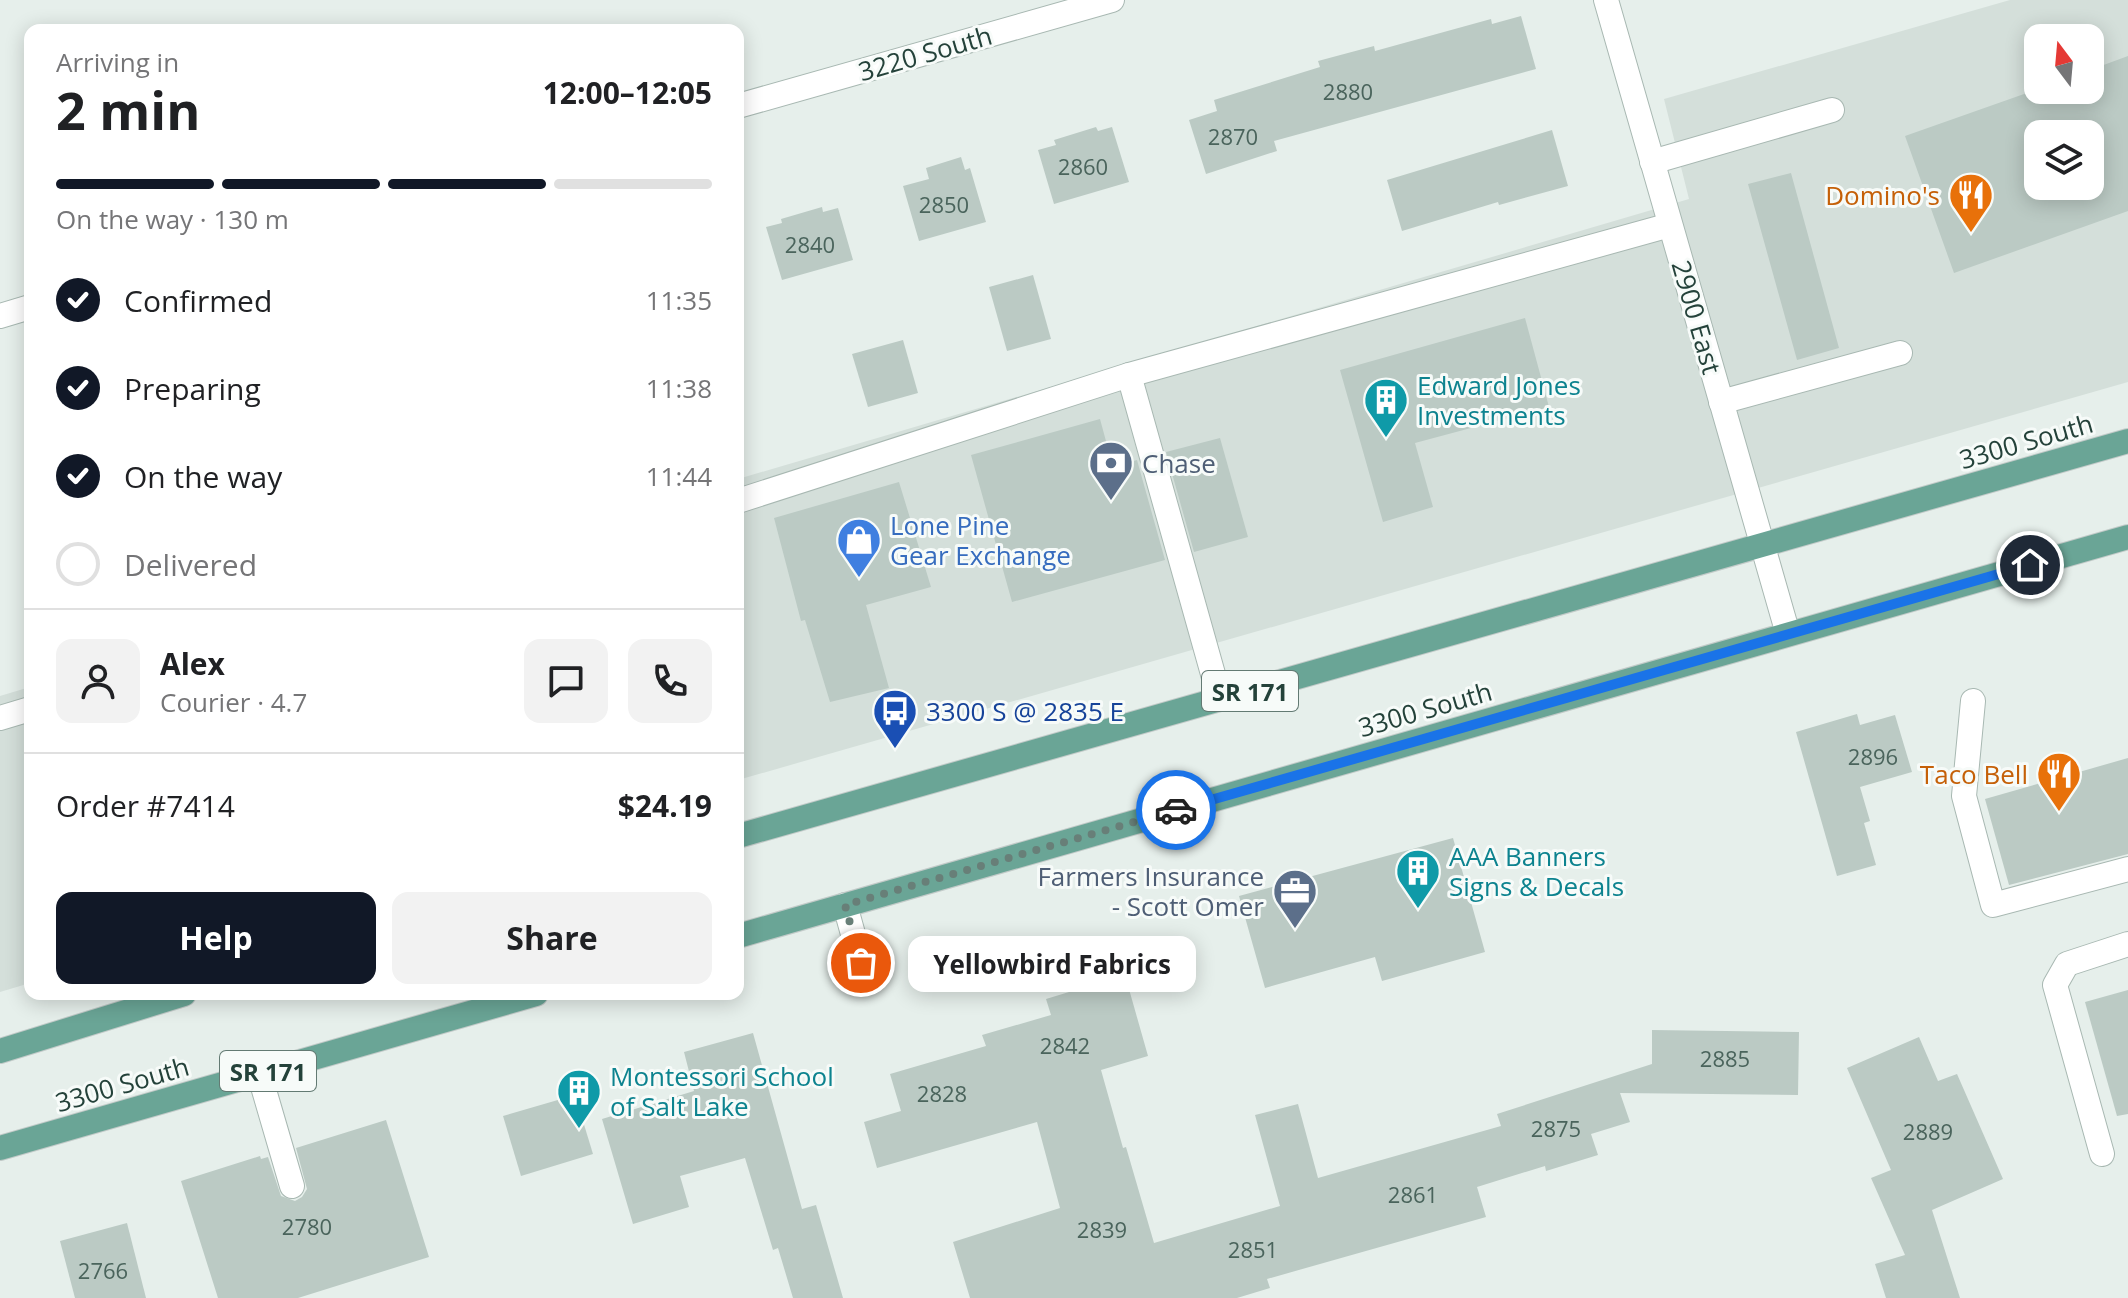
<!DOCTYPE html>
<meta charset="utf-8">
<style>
body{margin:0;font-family:"Open Sans",sans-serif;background:#f2f2f2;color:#202124;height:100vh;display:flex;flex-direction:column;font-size:30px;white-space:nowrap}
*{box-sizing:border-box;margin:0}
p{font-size:26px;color:#757577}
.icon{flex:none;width:44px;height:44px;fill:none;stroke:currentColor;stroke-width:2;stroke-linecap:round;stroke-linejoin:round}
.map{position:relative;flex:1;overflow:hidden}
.side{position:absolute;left:24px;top:24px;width:720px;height:976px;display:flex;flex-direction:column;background:#fff;border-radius:16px;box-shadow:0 4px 20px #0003}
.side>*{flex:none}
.needle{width:52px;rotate:344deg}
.tools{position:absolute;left:2024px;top:24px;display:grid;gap:16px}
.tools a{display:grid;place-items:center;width:80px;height:80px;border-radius:16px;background:#fff;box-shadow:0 4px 20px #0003;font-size:40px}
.pin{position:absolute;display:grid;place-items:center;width:68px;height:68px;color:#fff;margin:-34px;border:4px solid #fff;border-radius:50%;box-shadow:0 2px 8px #0007}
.courier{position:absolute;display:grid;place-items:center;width:80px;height:80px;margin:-40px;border:6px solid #1a73e8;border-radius:50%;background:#fff;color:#222;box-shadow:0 2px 10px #0007}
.bubble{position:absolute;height:56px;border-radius:16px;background:#fff;box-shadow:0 4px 20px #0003;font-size:26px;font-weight:700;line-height:56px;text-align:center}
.headline em{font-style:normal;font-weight:700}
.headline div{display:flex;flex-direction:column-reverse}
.headline{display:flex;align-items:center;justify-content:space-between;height:136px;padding:0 32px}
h1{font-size:52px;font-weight:700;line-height:60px}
.bar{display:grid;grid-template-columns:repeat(4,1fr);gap:12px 8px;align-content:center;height:96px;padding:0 32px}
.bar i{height:10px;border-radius:6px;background:#e0e0e0}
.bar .active{background:#111827}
.bar p{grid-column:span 4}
.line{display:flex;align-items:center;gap:20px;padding:0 32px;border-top:2px solid #e0e0e0}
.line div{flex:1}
.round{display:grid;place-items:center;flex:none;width:84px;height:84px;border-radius:16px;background:#f2f2f2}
ol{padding:0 32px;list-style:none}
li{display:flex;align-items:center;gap:24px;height:88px}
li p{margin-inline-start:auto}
li .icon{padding:8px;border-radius:50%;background:#111827;color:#fff;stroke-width:4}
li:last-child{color:#757577}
li i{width:44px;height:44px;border:4px solid #e0e0e0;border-radius:50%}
.button{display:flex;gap:16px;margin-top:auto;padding:16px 32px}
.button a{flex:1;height:92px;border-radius:16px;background:#111827;color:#fff;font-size:32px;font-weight:700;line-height:92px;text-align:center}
.button a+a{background:#f2f2f2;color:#202124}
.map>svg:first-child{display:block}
</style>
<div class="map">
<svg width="2128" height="1298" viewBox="0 0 2128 1298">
<rect width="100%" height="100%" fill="#e6efeb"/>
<g fill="#d4dfda" fill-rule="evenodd">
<path d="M2010 0H2128V382L738 780V479L1689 199 1664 99ZM2038 38H2090V90H2038ZM2038 134H2090V186H2038Z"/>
<polygon points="30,687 30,983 0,992 0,696"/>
</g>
<g fill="#bbcac4" fill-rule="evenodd">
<polygon points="1521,16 1536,69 1274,141 1277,151 1206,174 1189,120 1217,111 1214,100 1320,67 1318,61 1374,46 1375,51 1491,19 1492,24"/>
<path d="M2128 56V211L1954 273 1905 136 2038 89 2090 90V70ZM2038 134H2090V186H2038Z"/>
<polygon points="1096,127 1098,131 1112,127 1129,182 1054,204 1038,150 1056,145 1054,140"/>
<polygon points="1552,130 1568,186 1499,205 1498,202 1402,231 1387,180"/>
<polygon points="961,157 965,170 970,168 986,222 919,241 903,186 929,179 926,168"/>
<polygon points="1791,173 1839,348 1797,360 1748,184"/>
<polygon points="822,207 823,212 838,208 853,260 782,280 766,227 782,223 781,219"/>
<polygon points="1033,275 1051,339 1007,351 989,287"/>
<polygon points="1525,318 1549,407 1415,443 1433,507 1383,522 1340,370"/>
<polygon points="903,340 918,393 868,407 852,354"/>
<polygon points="1100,419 1113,467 1137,460 1165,560 1012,602 971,455"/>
<polygon points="1220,438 1248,537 1194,552 1166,452"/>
<polygon points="899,482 931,587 866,605 889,688 830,702 805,620 801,621 774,518"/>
<polygon points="1857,714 1860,725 1895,715 1912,772 1860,787 1870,821 1864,823 1876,865 1837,876 1796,732"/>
<polygon points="2128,758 2128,854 2009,885 1985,799"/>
<polygon points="1453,838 1485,952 1382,981 1375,957 1265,988 1239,896"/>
<polygon points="1125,975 1148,1056 1101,1070 1123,1148 1126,1147 1154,1243 1280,1206 1255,1115 1298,1104 1318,1178 1501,1126 1497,1114 1652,1064 1652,1030 1799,1032 1798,1095 1620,1093 1630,1122 1591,1134 1598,1155 1546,1171 1545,1166 1477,1187 1486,1217 1267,1279 1270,1288 1237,1298 970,1298 953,1242 1060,1208 1037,1122 877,1168 864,1122 901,1111 890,1074 986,1046 982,1035 1051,1015 1046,999"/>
<polygon points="2128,990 2128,1114 2117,1116 2085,1002"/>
<polygon points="753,1033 802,1209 816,1205 843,1298 793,1298 778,1248 773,1250 745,1158 680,1176 689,1207 633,1224 602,1119 694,1091 684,1052"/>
<polygon points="1919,1037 1938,1081 1957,1074 2003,1179 1932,1210 1960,1298 1886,1298 1875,1264 1905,1255 1871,1178 1891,1170 1847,1068"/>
<polygon points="575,1095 593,1154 521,1176 503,1116"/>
<polygon points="386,1120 429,1257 298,1298 218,1298 181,1181 260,1156 261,1159 268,1157 281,1196 295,1201 302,1197 307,1189 296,1148"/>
<polygon points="127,1223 146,1298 75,1298 60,1241"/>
</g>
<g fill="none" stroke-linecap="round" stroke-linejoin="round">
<g stroke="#a8b8b2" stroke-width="26">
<g id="minor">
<polyline points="1606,0 1788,634"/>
<polyline points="738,106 1112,0"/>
<polyline points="1652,162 1832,110"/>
<polyline points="0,316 30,307"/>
<polyline points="1129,375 1220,699"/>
<polyline points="1721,402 1900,353"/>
<polyline points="738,501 1129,375 1670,225"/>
<polyline points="1973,701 1964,796 1993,905 2128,869"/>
<polyline points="0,718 30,709"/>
<polyline points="845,905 861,963"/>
<polyline points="259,1073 292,1186"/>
<polyline points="2102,1154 2055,985 2067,964 2128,944"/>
</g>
</g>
<g stroke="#c2cac8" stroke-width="26">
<g id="major">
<polyline points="738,836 2128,441"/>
<polyline points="738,936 2128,537"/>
<polyline points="0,1051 184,994"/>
<polyline points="0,1148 536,994"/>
</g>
</g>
<use href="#minor" stroke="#fff" stroke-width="24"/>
<use href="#major" stroke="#6aa596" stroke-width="24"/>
</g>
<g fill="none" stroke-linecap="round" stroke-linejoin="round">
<polyline stroke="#687f78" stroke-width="8" stroke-dasharray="0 14.4" points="861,963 845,905 1176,810"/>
<polyline stroke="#1a73e8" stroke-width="10" points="1176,810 2030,565"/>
</g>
<defs>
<g id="restaurant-pin" transform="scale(2.3)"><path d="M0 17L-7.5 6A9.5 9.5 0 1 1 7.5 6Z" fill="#e8710a" stroke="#f7fbf9"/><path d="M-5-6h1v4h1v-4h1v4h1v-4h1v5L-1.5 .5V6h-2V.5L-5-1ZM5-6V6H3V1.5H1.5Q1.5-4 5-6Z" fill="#fff"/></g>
<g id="building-pin" transform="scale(2.3)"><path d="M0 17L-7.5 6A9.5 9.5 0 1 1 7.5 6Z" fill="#0f9aa8" stroke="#f7fbf9"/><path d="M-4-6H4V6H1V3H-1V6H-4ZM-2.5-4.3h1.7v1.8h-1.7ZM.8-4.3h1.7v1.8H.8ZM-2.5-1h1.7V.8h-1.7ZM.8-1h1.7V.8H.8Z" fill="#fff"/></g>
<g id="bank-pin" transform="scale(2.3)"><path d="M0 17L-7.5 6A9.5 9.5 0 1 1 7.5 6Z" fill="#5c6f8a" stroke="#f7fbf9"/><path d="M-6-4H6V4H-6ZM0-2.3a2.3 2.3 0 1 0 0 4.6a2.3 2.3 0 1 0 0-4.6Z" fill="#fff"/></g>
<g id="shop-pin" transform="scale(2.3)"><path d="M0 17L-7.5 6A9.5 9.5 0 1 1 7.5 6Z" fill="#3f7fe0" stroke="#f7fbf9"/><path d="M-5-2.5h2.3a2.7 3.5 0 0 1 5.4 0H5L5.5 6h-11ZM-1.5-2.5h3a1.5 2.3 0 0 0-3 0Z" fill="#fff"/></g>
<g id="bus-pin" transform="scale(2.3)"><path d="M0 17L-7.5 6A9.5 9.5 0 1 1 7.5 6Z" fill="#1a4fb4" stroke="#f7fbf9"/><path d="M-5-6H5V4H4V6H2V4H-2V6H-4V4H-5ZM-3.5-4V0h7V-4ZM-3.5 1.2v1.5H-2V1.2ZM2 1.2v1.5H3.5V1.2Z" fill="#fff"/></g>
<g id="office-pin" transform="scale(2.3)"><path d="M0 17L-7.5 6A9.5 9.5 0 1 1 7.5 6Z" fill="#5c6f8a" stroke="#f7fbf9"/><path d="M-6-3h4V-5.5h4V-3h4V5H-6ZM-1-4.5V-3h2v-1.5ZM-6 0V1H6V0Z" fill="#fff"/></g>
</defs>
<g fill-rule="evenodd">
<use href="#restaurant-pin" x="1971" y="195"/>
<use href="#building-pin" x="1386" y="400"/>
<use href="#bank-pin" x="1111" y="463"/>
<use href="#shop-pin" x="859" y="540"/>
<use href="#bus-pin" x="895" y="711"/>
<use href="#restaurant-pin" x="2059" y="774"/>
<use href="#building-pin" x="1418" y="871"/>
<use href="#office-pin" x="1295" y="891"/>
<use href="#building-pin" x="579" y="1091"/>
</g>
<g text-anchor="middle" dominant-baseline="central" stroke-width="6" stroke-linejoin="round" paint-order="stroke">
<g font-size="22" fill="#4a645c">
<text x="1348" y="91">2880</text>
<text x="1233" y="136">2870</text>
<text x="1083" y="166">2860</text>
<text x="944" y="204">2850</text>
<text x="810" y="244">2840</text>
<text x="1873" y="756">2896</text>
<text x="1065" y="1045">2842</text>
<text x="1725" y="1058">2885</text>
<text x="942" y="1093">2828</text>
<text x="1556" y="1128">2875</text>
<text x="1928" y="1131">2889</text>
<text x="1413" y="1194">2861</text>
<text x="307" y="1226">2780</text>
<text x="1102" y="1229">2839</text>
<text x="1253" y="1249">2851</text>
<text x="103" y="1270">2766</text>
</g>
<g fill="#f7fbf9" stroke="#637a73" stroke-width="2">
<rect x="1202" y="671" width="96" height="40" rx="6"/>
<rect x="220" y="1051" width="96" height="40" rx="6"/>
</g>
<g font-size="24" font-weight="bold" fill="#24423a">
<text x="1250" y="691">SR 171</text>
<text x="268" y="1071">SR 171</text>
</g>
<g font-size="26" fill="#24423a" stroke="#f7fbf9">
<text transform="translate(925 53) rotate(-16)">3220 South</text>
<text transform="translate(1697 317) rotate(74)">2900 East</text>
<text transform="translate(2026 441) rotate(-16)">3300 South</text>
<text transform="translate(1425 709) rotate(-16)">3300 South</text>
<text transform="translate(122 1084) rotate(-16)">3300 South</text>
</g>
<g font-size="26" fill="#c56008" stroke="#f7fbf9" text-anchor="end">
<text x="1940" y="195">Domino's</text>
<text x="2028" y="774">Taco Bell</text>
</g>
<g font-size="26" fill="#0d838f" stroke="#f7fbf9" text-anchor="start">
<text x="1417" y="385">Edward Jones<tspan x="1417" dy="30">Investments</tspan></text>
<text x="1449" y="856">AAA Banners<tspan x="1449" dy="30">Signs &amp; Decals</tspan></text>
<text x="610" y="1076">Montessori School<tspan x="610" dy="30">of Salt Lake</tspan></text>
</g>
<g font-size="26" fill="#4e5e75" stroke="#f7fbf9" text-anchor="start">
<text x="1142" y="463">Chase</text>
<text x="1264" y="876" text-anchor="end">Farmers Insurance<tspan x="1264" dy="30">- Scott Omer</tspan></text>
</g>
<g font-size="26" fill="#366cbe" stroke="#f7fbf9" text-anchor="start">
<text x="890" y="525">Lone Pine<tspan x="890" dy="30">Gear Exchange</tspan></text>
</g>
<g font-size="26" fill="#164399" stroke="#f7fbf9" text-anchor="start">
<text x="926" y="711">3300 S @ 2835 E</text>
</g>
</g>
</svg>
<div class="tools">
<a><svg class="needle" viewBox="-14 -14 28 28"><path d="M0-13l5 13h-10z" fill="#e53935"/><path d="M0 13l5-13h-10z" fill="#757577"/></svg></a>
<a><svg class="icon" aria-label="layers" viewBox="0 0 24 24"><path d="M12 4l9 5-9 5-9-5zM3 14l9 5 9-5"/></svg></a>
</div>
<div class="pin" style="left:861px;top:963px;background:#ea580c"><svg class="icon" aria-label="bag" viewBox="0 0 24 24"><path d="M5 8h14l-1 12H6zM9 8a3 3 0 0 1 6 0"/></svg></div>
<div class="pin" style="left:2030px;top:565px;background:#1f2937"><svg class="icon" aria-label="home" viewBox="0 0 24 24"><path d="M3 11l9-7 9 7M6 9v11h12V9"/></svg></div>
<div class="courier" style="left:1176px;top:810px"><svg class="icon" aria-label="car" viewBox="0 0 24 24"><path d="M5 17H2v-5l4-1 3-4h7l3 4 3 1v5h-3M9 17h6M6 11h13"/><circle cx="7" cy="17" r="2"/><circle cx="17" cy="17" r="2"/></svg></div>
<div class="bubble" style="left:908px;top:936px;width:288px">Yellowbird Fabrics</div>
<section class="side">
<div class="headline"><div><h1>2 min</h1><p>Arriving in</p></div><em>12:00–12:05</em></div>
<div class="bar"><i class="active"></i><i class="active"></i><i class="active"></i><i></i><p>On the way · 130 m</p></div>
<ol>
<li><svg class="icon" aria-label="check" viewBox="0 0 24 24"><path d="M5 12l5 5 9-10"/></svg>Confirmed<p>11:35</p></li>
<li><svg class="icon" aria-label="check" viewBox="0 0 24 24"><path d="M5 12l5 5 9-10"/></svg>Preparing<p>11:38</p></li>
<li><svg class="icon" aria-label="check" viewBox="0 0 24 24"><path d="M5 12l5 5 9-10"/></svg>On the way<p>11:44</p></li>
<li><i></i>Delivered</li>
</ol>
<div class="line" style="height:144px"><a class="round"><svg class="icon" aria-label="person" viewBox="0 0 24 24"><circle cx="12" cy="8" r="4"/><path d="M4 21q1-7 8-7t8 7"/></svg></a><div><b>Alex</b><p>Courier · 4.7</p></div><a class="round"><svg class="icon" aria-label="chat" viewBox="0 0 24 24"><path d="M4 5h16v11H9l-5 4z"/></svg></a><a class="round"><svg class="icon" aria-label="phone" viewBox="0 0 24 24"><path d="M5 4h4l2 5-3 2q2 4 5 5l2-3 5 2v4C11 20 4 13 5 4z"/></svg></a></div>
<div class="line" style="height:104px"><div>Order #7414</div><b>$24.19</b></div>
<div class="button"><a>Help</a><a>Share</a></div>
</section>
</div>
